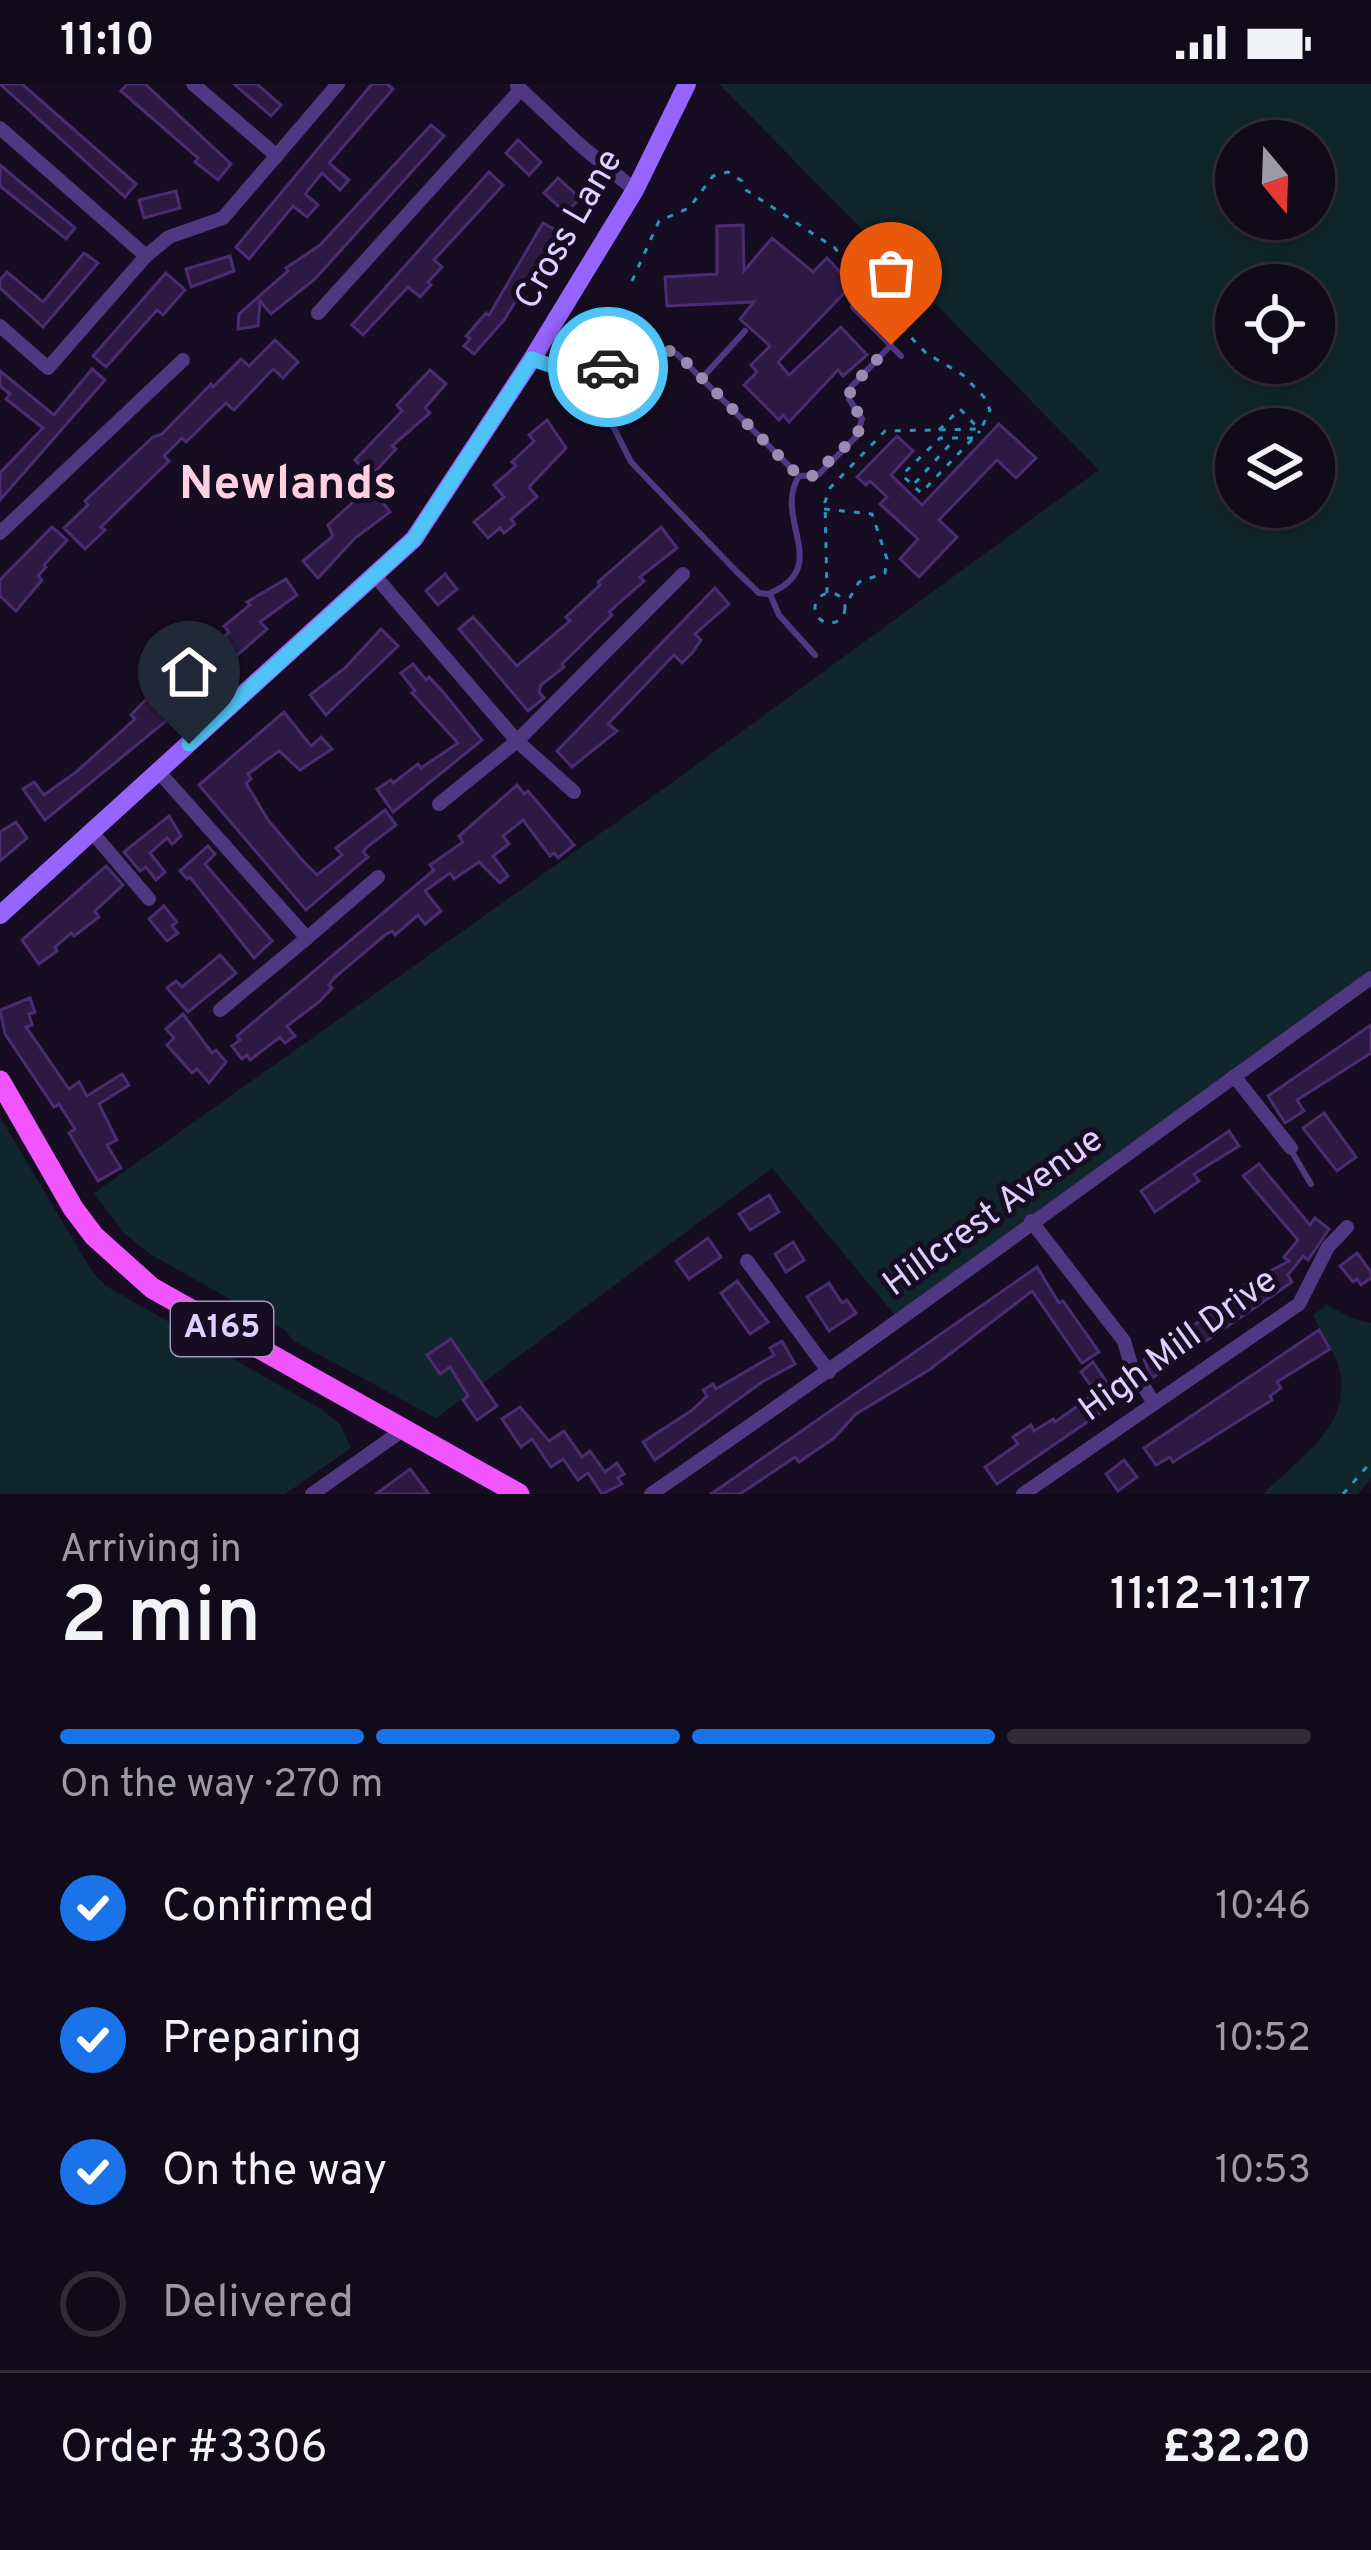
<!DOCTYPE html>
<meta charset="utf-8">
<style>
body{margin:0;font-family:Overpass,sans-serif;background:#1e1827;color:#f1f3f6;height:100vh;display:flex;flex-direction:column;font-size:45px;white-space:nowrap}
*{box-sizing:border-box;margin:0}
p{font-size:39px;color:#9c9aa2}
.icon{flex:none;width:66px;height:66px;fill:none;stroke:currentColor;stroke-width:2;stroke-linecap:round;stroke-linejoin:round}
.map{position:relative;height:1410px;overflow:hidden}
.sheet{display:flex;flex-direction:column;background:#110a1a;flex:1}
.sheet>*{flex:none}
.needle{width:78px;rotate:161deg}
.buttons{position:absolute;left:1215px;top:36px;display:grid;gap:24px}
.buttons a{display:grid;place-items:center;width:120px;height:120px;border-radius:50%;background:#110a1a;box-shadow:0 6px 18px #0003,0 0 0 3px #302b39;font-size:60px}
.pin{position:absolute;display:grid;place-items:center;width:102px;height:102px;color:#fff;margin:-123px -51px;border-radius:50% 50% 50% 0;rotate:-45deg;box-shadow:0 0 12px #0007}
.pin .icon{rotate:45deg}
.courier{position:absolute;display:grid;place-items:center;width:120px;height:120px;margin:-60px;border:9px solid #4fc3f7;border-radius:50%;background:#fff;color:#222;box-shadow:0 3px 15px #0007}
.headline em{font-style:normal;font-weight:600}
.headline div{display:flex;flex-direction:column-reverse}
.headline{display:flex;align-items:center;justify-content:space-between;height:204px;padding:0 60px}
h1{font-size:78px;font-weight:600;line-height:90px}
.bar{display:grid;grid-template-columns:repeat(4,1fr);gap:18px 12px;align-content:center;height:144px;padding:0 60px}
.bar i{height:15px;border-radius:9px;background:#302b39}
.bar .current{background:#1a73e8}
.bar p{grid-column:span 4}
.line{display:flex;align-items:center;gap:30px;padding:0 60px;border-top:3px solid #302b39}
.line div{flex:1}
ol{padding:0 60px;list-style:none}
li{display:flex;align-items:center;gap:36px;height:132px}
li p{margin-inline-start:auto}
li .icon{padding:12px;border-radius:50%;background:#1a73e8;color:#fff;stroke-width:4}
li:last-child{color:#9c9aa2}
li i{width:66px;height:66px;border:6px solid #302b39;border-radius:50%}
.status{display:flex;justify-content:space-between;align-items:center;height:84px;padding:0 60px;background:#110a1a;direction:ltr}
.status svg{height:33px;fill:currentColor}
.map>svg:first-child{display:block}
</style>
<div class="status"><b>11:10</b><svg viewBox="0 0 49 12"><path d="M0 12V9h3v3zM5 12V6h3v6zM10 12V3h3v9zM15 12V0h3v12zM26 1h20v11H26zM47 4h2v5h-2z"/></svg></div>
<div class="map">
<svg width="1371" height="1410" viewBox="0 0 1371 1410">
<rect width="100%" height="100%" fill="#170d22"/>
<g fill="#10252c" fill-rule="evenodd">
<path d="M719 0H1371V894L899 1236 772 1084 436 1334 294 1257 285 1246 150 1170 124 1149 94 1109 677 695 1099 386ZM1236 57H1314V135H1236ZM1236 201H1314V279H1236ZM1236 345H1314V423H1236Z"/>
<polygon points="0,1033 93,1189 106,1202 321,1325 340,1340 351,1364 285,1410 0,1410"/>
<path d="M1327 1221 1354 1235 1371 1239V1395L1358 1410H1263C1297 1375 1354 1342 1339 1284 1334 1266 1321 1248 1313 1231Z"/>
</g>
<g fill="#2e1943" stroke="#4c2b70" stroke-width="3">
<polygon points="0,0 22,0 136,100 125,113"/>
<polygon points="127,0 145,0 231,80 218,96 195,78 198,74 121,7"/>
<polygon points="234,0 257,0 281,21 271,32"/>
<polygon points="372,0 387,0 393,5 329,79 349,96 340,106 322,89 305,110 318,121 307,133 293,122 249,175 236,163"/>
<polygon points="431,41 444,52 315,195 271,230 260,217 258,242 238,245 239,230 288,187 286,184 320,161"/>
<polygon points="518,56 541,78 529,91 506,69"/>
<polygon points="0,81 75,144 66,155 0,102"/>
<polygon points="489,88 503,101 434,176 442,183 428,198 431,201 420,213 408,203 363,251 352,241"/>
<polygon points="558,94 580,114 566,129 544,109"/>
<polygon points="176,107 180,124 144,134 139,116"/>
<polygon points="543,139 559,148 504,236 474,270 464,262 470,255 466,252 486,229 489,231"/>
<polygon points="743,141 744,187 772,154 813,188 827,174 852,201 778,278 789,291 841,243 867,271 843,292 838,286 789,338 783,331 779,336 744,301 757,288 751,281 770,262 740,235 754,218 667,222 665,193 717,190 717,142"/>
<polygon points="84,169 98,179 43,243 0,204 0,196 7,188 43,218"/>
<polygon points="230,172 234,187 191,203 186,185"/>
<polygon points="166,189 185,206 163,231 157,226 106,283 93,272"/>
<polygon points="275,256 298,278 283,294 273,285 234,326 226,319 186,358 182,354 164,372 169,377 101,443 105,446 85,465 64,444 88,421 85,417 153,353 162,350 211,300 213,303 241,275 249,282"/>
<polygon points="92,285 105,296 0,416 0,389 43,344 6,315 10,310 0,302 0,287 54,331"/>
<polygon points="430,286 446,300 425,324 430,329 392,362 396,365 371,392 355,376 402,327 397,321"/>
<polygon points="547,336 566,364 529,403 537,413 511,435 515,440 504,449 500,444 488,454 474,438 504,413 494,401 516,382 512,378 534,357 529,351"/>
<polygon points="999,340 1036,374 1016,394 997,376 939,436 957,453 919,493 900,475 918,455 880,420 887,413 870,397 866,401 857,393 897,352 913,367 891,391 922,421"/>
<polygon points="367,397 390,428 355,454 318,494 303,477 333,452 328,441 353,418 349,413"/>
<polygon points="52,443 67,456 44,481 46,483 38,492 42,496 16,527 0,512 0,496"/>
<polygon points="661,443 677,464 640,493 644,497 609,528 612,531 562,580 564,583 541,601 539,608 544,614 528,627 459,545 473,533 517,582 570,537 566,533 600,501 598,498"/>
<polygon points="445,490 457,505 438,521 426,507"/>
<polygon points="286,495 297,511 260,538 267,545 226,581 231,587 223,594 218,588 202,599 166,637 45,736 23,705 34,698 44,711 76,688 135,635 131,631 155,606 177,587 181,591 203,572 199,567 208,560 211,564 229,548 224,542 250,521 247,518"/>
<polygon points="715,504 729,520 695,550 701,556 692,569 682,579 674,571 608,640 617,647 572,683 557,667"/>
<polygon points="381,545 398,562 326,631 310,611 345,584"/>
<polygon points="413,580 426,596 429,593 444,609 482,656 393,728 377,705 391,696 393,699 418,680 421,684 458,659 412,609 415,607 401,589"/>
<polygon points="284,628 311,662 321,653 332,665 300,686 279,667 248,690 251,695 246,699 268,736 302,776 317,791 342,771 336,764 385,726 396,741 367,763 363,768 368,773 306,826 199,701"/>
<polygon points="517,701 524,710 528,707 574,761 558,774 554,769 550,772 523,736 503,752 509,760 493,772 508,792 500,799 479,778 454,795 450,789 425,807 441,827 425,840 418,831 395,851 392,847 385,851 334,894 329,901 332,904 319,918 287,942 295,952 285,959 280,953 250,976 247,971 242,975 232,962 240,956 237,952 434,786 430,781 463,758 459,752"/>
<polygon points="169,732 181,752 172,760 167,754 150,769 165,788 156,796 146,783 140,787 124,768"/>
<polygon points="16,738 27,754 0,777 0,748"/>
<polygon points="208,762 215,770 205,780 272,857 254,874 190,793 187,795 180,787"/>
<polygon points="106,782 123,801 95,827 99,833 74,852 71,849 55,863 57,867 39,880 22,856"/>
<polygon points="164,822 177,838 172,842 178,849 167,857 149,835"/>
<polygon points="220,871 236,889 188,928 167,904 176,897 182,903"/>
<polygon points="30,914 35,928 29,930 32,941 26,943 69,1005 79,998 87,1012 122,990 129,1001 99,1020 117,1056 107,1061 121,1084 98,1097 69,1049 75,1045 59,1020 54,1023 5,950 0,926"/>
<polygon points="183,930 212,969 216,966 226,978 209,999 197,985 192,989 167,961 174,954 166,945"/>
<polygon points="1371,941 1371,969 1297,1016 1304,1027 1285,1039 1268,1012"/>
<polygon points="1324,1029 1356,1073 1337,1087 1303,1044"/>
<polygon points="1229,1047 1239,1062 1194,1090 1199,1097 1155,1128 1141,1107"/>
<polygon points="1259,1080 1310,1141 1315,1134 1329,1145 1308,1176 1303,1172 1288,1191 1292,1198 1152,1294 1144,1276 1233,1214 1229,1209 1289,1177 1284,1173 1298,1156 1243,1092"/>
<polygon points="769,1111 779,1128 750,1146 739,1130"/>
<polygon points="708,1154 721,1173 689,1195 676,1177"/>
<polygon points="793,1158 804,1176 786,1188 775,1170"/>
<polygon points="1357,1169 1371,1188 1371,1194 1361,1201 1357,1195 1353,1198 1340,1182"/>
<polygon points="1037,1183 1059,1219 1063,1217 1099,1268 1082,1279 1032,1207 929,1286 856,1330 834,1354 799,1378 795,1373 740,1410 711,1410"/>
<polygon points="737,1197 768,1238 750,1250 721,1209"/>
<polygon points="829,1199 842,1219 847,1216 856,1229 829,1247 807,1213"/>
<polygon points="1319,1246 1330,1265 1277,1298 1281,1304 1270,1312 1272,1316 1173,1378 1170,1373 1156,1381 1144,1364"/>
<polygon points="451,1255 497,1322 477,1336 463,1316 468,1312 450,1283 440,1290 427,1271"/>
<polygon points="782,1257 795,1280 762,1298 655,1376 643,1358 691,1327 707,1312 703,1306 713,1300 716,1305 774,1271 770,1264"/>
<polygon points="1093,1278 1108,1300 1114,1297 1122,1314 997,1400 985,1383 1018,1360 1013,1353 1031,1341 1034,1347 1053,1335 1055,1338 1096,1309 1081,1288"/>
<polygon points="520,1323 549,1357 564,1347 582,1373 590,1367 605,1388 617,1379 624,1390 618,1394 622,1400 602,1410 588,1389 578,1396 563,1375 551,1383 532,1355 521,1363 502,1335"/>
<polygon points="1124,1376 1137,1393 1118,1407 1106,1390"/>
<polygon points="410,1385 429,1410 376,1410"/>
</g>
<g fill="none" stroke-linecap="round" stroke-linejoin="round">
<g stroke="#2c95b5" stroke-width="3" stroke-dasharray="6 9" stroke-linecap="butt">
<polyline points="632,197 659,137 689,124 713,92 728,88 742,97 746,106 835,164 869,210 926,269 963,291 984,313 990,326 981,345 885,347 830,404 825,418 827,509"/>
<polyline points="939,346 960,325 978,344"/>
<polyline points="973,354 940,354 902,391 921,409 980,347"/>
<polyline points="915,399 953,357"/>
<polyline points="824,425 872,430 887,475 885,489 859,498 845,522"/>
<circle cx="830" cy="524" r="15"/>
<polyline points="1343,1410 1371,1378"/>
</g>
<g stroke="#503782" stroke-width="6">
<polyline points="853,223 901,272"/>
<path d="M535 277 578 291 662 265 677 270 799 392C772 435 834 484 768 510L759 509 737 488 631 378 614 344 596 324 588 290"/>
<polyline points="703,293 745,247"/>
<polyline points="799,392 818,391 857,352 862,335 849,315 851,303 891,261"/>
<polyline points="770,510 779,531 815,571"/>
<polyline points="1292,1068 1311,1100"/>
</g>
<g stroke="#503782" stroke-width="14">
<polyline points="193,0 277,72"/>
<polyline points="517,2 580,61 635,106"/>
<polyline points="0,44 146,172"/>
<polyline points="318,229 521,5"/>
<polyline points="0,242 48,284 146,172 169,153 223,134 338,0"/>
<polyline points="0,449 183,276"/>
<polyline points="375,492 517,657 574,708"/>
<polyline points="158,687 307,854 378,793"/>
<polyline points="439,720 517,657 683,490"/>
<polyline points="91,747 149,815"/>
<polyline points="220,926 307,854"/>
<polyline points="1234,992 1291,1064"/>
<polyline points="1031,1137 1124,1257 1131,1281 1153,1318"/>
<polyline points="747,1177 829,1288"/>
<polyline points="312,1410 403,1346"/>
<path d="M651 1410C895 1243 1131 1066 1371 894"/>
<polyline points="1023,1410 1299,1220 1328,1163 1347,1143"/>
</g>
<polyline stroke="#9665ff" stroke-width="18" points="0,831 414,455 532,275 635,106 687,0"/>
<polyline stroke="#f155ff" stroke-width="21" points="0,997 73,1124 94,1152 152,1204 519,1410"/>
</g>
<g fill="none" stroke-linecap="round" stroke-linejoin="round">
<polyline stroke="#9b8ab2" stroke-width="12" stroke-dasharray="0 21.6" points="608,283 662,265 677,269 794,387 800,392 811,393 857,352 862,335 849,315 851,303 891,261"/>
<polyline stroke="#4fc3f7" stroke-width="15" points="189,660 414,455 532,275 578,291 608,283"/>
</g>
<g text-anchor="middle" dominant-baseline="central" stroke-width="10" stroke-linejoin="round" paint-order="stroke">
<rect fill="#170d22" stroke="#a594bd" stroke-width="3" x="171" y="1218" width="102" height="54" rx="9"/>
<g font-size="33" font-weight="bold" fill="#e2ceff">
<text x="222" y="1245">A165</text>
</g>
<g font-size="36" fill="#e2ceff" stroke="#170d22">
<text transform="translate(570 146) rotate(-60)">Cross Lane</text>
<text transform="translate(994 1129) rotate(-36)">Hillcrest Avenue</text>
<text transform="translate(1179 1262) rotate(-36)">High Mill Drive</text>
</g>
<g font-size="48" font-weight="bold" fill="#ffd0e0" stroke="#170d22">
<text x="288" y="402">Newlands</text>
</g>
</g>
</svg>
<div class="buttons">
<a><svg class="needle" viewBox="-14 -14 28 28"><path d="M0-13l5 13h-10z" fill="#e53935"/><path d="M0 13l5-13h-10z" fill="#9c9aa2"/></svg></a>
<a><svg class="icon" aria-label="locate" viewBox="0 0 24 24"><circle cx="12" cy="12" r="6"/><path d="M12 2v4M12 18v4M2 12h4M18 12h4"/></svg></a>
<a><svg class="icon" aria-label="layers" viewBox="0 0 24 24"><path d="M12 4l9 5-9 5-9-5zM3 14l9 5 9-5"/></svg></a>
</div>
<div class="pin" style="left:891px;top:261px;background:#ea580c"><svg class="icon" aria-label="bag" viewBox="0 0 24 24"><path d="M5 8h14l-1 12H6zM9 8a3 3 0 0 1 6 0"/></svg></div>
<div class="pin" style="left:189px;top:660px;background:#1f2937"><svg class="icon" aria-label="home" viewBox="0 0 24 24"><path d="M3 11l9-7 9 7M6 9v11h12V9"/></svg></div>
<div class="courier" style="left:608px;top:283px"><svg class="icon" aria-label="car" viewBox="0 0 24 24"><path d="M5 17H2v-5l4-1 3-4h7l3 4 3 1v5h-3M9 17h6M6 11h13"/><circle cx="7" cy="17" r="2"/><circle cx="17" cy="17" r="2"/></svg></div>
</div>
<section class="sheet">
<div class="headline"><div><h1>2 min</h1><p>Arriving in</p></div><em>11:12–11:17</em></div>
<div class="bar"><i class="current"></i><i class="current"></i><i class="current"></i><i></i><p>On the way · 270 m</p></div>
<ol>
<li><svg class="icon" aria-label="check" viewBox="0 0 24 24"><path d="M5 12l5 5 9-10"/></svg>Confirmed<p>10:46</p></li>
<li><svg class="icon" aria-label="check" viewBox="0 0 24 24"><path d="M5 12l5 5 9-10"/></svg>Preparing<p>10:52</p></li>
<li><svg class="icon" aria-label="check" viewBox="0 0 24 24"><path d="M5 12l5 5 9-10"/></svg>On the way<p>10:53</p></li>
<li><i></i>Delivered</li>
</ol>
<div class="line" style="height:156px"><div>Order #3306</div><b>£32.20</b></div>
</section>
